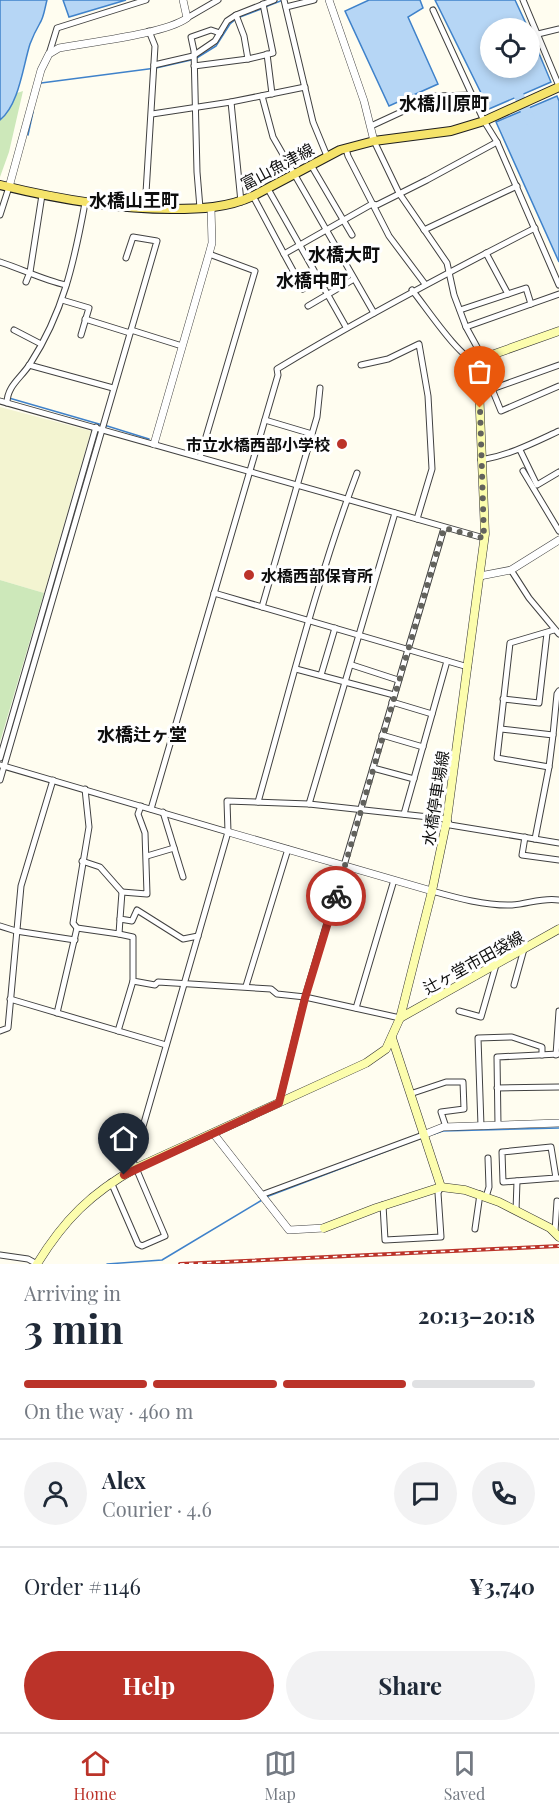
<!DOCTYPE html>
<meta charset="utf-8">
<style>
body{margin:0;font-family:"Playfair Display","Noto Sans JP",serif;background:#f2f2f3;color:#1f2937;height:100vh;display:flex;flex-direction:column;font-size:22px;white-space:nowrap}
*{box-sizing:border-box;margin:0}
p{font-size:20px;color:#747a83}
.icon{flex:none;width:33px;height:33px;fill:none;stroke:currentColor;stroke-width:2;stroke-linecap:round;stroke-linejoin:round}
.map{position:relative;height:1264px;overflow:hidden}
.details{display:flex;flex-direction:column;background:#fff;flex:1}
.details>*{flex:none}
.controls{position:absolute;left:480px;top:18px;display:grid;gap:12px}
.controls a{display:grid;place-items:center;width:60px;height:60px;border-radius:50%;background:#fff;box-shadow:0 3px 9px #0003;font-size:30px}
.pin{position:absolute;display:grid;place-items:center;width:51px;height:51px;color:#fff;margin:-62px -26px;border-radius:50% 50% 50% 0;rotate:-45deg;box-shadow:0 0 6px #0007}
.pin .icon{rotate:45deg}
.courier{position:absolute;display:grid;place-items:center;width:60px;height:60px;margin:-30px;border:4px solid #bb3329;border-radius:50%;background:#fff;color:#222;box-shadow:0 2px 8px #0007}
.headline em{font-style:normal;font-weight:700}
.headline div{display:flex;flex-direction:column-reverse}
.headline{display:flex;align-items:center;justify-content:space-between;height:102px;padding:0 24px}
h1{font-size:39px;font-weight:700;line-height:45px}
.bar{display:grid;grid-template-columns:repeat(4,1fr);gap:9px 6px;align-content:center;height:72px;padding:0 24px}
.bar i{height:8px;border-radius:4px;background:#e0e1e3}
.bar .active{background:#bb3329}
.bar p{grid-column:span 4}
.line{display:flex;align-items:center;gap:15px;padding:0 24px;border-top:2px solid #e0e1e3}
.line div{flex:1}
.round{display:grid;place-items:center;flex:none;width:63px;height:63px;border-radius:32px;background:#f2f2f3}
.button{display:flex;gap:12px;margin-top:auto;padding:12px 24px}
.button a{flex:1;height:69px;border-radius:36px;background:#bb3329;color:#fff;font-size:24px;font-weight:700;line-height:69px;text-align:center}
.button a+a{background:#f2f2f3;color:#1f2937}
.tab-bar{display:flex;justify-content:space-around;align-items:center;height:84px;border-top:2px solid #e0e1e3;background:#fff;font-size:16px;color:#747a83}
.tab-bar a{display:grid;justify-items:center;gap:3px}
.tab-bar .active{color:#bb3329}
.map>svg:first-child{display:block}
</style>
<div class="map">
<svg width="559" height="1264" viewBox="0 0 559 1264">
<rect width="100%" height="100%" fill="#fffdf0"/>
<polygon fill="#f3f4d1" points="0,407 91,431 44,593 0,580"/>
<g fill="#cde8ba">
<polygon points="23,91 9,152 0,177 0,120 4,117 17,93"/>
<polygon points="0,580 44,593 0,742"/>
</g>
<g fill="#b6d6f5" stroke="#3f82ca" stroke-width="1.5">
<path d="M0 0H47C45 7 44 17 40 23 36 30 33 36 30 44 23 66 19 105 0 120Z"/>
<polygon points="63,0 126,0 69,17"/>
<polygon points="369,0 420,0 423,8 408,17 438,84 389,106 345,11"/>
<polygon points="435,0 515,0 528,28 490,28 490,68 530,68 530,32 551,82 489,109"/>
<polygon points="557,96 559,101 559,262 496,122"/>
</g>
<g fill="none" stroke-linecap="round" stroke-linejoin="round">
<g stroke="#3f82ca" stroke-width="1.5">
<polyline points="265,7 283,0"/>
<polyline points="240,17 261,9"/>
<polyline points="195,59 216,46 230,24 236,19"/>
<polyline points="41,83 156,68 191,60"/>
<polyline points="28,135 33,112"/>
<polyline points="9,398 99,424"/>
<polyline points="104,425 149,439"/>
<polyline points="98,434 99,424"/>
<polyline points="3,757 63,554"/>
<polyline points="434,1134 443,1131 559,1128"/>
<polyline points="266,1197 421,1138"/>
<polyline points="107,1264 162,1260 262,1200"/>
</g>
<polyline stroke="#b6d6f5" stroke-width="10" points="506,68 531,122"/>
<g stroke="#414141" stroke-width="7">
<g id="minor">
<polyline points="284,0 313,122 327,156"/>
<polyline points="523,0 559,86"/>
<polyline points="286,7 314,0"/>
<polyline points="433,10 472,95"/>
<polyline points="236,15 244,36 248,59"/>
<polyline points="187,18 218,0"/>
<polyline points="538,34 559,29"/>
<polyline points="49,54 57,28 146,0"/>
<polyline points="267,54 272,94"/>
<polyline points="154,65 193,56 215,41 227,21 236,15 274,0"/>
<polyline points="194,66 248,59 273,53 263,4"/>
<polyline points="262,96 273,137 374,313"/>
<polyline points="231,102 241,202"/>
<polyline points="152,114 231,102 305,87"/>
<polyline points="371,126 436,96 472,95 484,121 497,142 559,285"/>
<polyline points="374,141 399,193 447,263 454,295 466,327 483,358"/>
<polyline points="346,149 348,156 389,236 425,284"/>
<polyline points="311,165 352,235"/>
<polyline points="268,189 346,327"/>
<polyline points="253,196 284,254 372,204 377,205 427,180 497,142"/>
<polyline points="200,208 197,172 194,51 191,37 211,30 220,33"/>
<polyline points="145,209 155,46 149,31"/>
<polyline points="0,215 9,187"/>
<polyline points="424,230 517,186"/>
<polyline points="486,253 508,294"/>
<polyline points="284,254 303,289"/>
<path d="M0 262C22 269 43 280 66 285"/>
<polyline points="26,282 30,272 42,195"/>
<path d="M412 290C426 307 459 358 478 363"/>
<polyline points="62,300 89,308 81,335"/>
<polyline points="308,306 354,279"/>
<polyline points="460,310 526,288 531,304"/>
<polyline points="85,319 130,333"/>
<polyline points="466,327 559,294"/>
<polyline points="14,330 41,344"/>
<polyline points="131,330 182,346"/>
<polyline points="29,365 113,388"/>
<polyline points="361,365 388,359 419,344 428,396 432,469 417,519"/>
<polyline points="480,388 492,389 501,411 559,386"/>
<polyline points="492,389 559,365"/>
<polyline points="0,401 484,538"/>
<path d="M7 403C7 386 21 378 30 364 63 313 74 263 85 203"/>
<polyline points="265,420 312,434 317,417 320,388"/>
<polyline points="520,450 537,485 559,472"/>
<polyline points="200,457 255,271 209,254"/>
<path d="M481 460C510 455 533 443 559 431"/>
<polyline points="523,471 559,531"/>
<polyline points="511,570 529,598 559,634"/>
<polyline points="214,593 468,667"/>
<polyline points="262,607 312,434"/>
<polyline points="352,665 398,680"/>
<polyline points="296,669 394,695"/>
<polyline points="321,675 335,628"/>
<polyline points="503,699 539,703 547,633"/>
<polyline points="392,702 432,714"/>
<polyline points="501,729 553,735 549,767 535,839"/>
<polyline points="382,735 423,747"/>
<polyline points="553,735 557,694 559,691"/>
<polyline points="0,758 96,427"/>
<polyline points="0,765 228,832"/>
<polyline points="549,767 497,758 510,643 554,630"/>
<polyline points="373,768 414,779"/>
<polyline points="0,780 157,241 133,237 126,258"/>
<path d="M258 802C289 693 317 579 357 473"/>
<polyline points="309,804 395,513"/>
<path d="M151 809 278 375 277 369C361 318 447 273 535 228"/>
<polyline points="163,812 183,877"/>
<polyline points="404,814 447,661"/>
<polyline points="525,837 522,855 559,860"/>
<polyline points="147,856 174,848"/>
<polyline points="82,861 100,867 122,892 120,919 132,921 137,910 183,939 198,936"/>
<path d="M432 891C457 898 486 906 512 905 528 904 543 897 559 900"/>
<polyline points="122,892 147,894 145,833 138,814 141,806"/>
<polyline points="0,926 16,931 75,940"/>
<polyline points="77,928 119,934 120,919"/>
<polyline points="119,934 133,937 133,981 155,985 158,982 271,989 277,994 305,997 400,1018"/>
<polyline points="514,985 524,949"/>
<polyline points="246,986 288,849"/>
<polyline points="10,999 166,1045"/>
<polyline points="356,1008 394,880"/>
<polyline points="459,1011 481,1017 496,965"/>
<polyline points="57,1013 77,928 73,923 89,827 85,789"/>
<polyline points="0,1031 8,1028 21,886 53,780"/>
<polyline points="118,1031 133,981"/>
<polyline points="556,1055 559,1011"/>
<polyline points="497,1088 559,1087"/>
<polyline points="410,1094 446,1082 463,1082 464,1109 441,1112 446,1127"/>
<polyline points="279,1103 305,997 444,528"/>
<polyline points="498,1125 497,1057 559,1054"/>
<polyline points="481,1126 478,1038 512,1037 542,1047 542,1055"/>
<polyline points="556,1178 551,1147 502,1152 503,1182 556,1178 559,1178"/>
<polyline points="111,1182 138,1244 142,1246 165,1236 133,1161 228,832 227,801 309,804 447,819 450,825 559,843"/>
<polyline points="261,1195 423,1135"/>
<polyline points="486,1197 489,1187 488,1158"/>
<polyline points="383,1205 385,1240 441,1237 438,1193 441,1187"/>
<polyline points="516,1211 517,1181"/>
<polyline points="475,1229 480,1194"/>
<polyline points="555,1232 557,1201"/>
<polyline points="0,1255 28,1259 37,1264"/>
</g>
</g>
<g stroke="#414141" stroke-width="8">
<g id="tertiary">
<polyline points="329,0 364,101 374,141"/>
<path d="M9 187 41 70 49 54 59 48C90 42 165 34 187 18L183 0"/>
<polyline points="154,444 209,254 212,243 211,208"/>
<polyline points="480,576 511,570 559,540"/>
<polyline points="228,832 432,891"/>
<polyline points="213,1133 289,1230 324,1228"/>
<polyline points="423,1135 443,1127 559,1123"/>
</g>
</g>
<g stroke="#303030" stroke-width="9">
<g id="secondary">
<polyline points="400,1018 559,929"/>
<polyline points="392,1038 441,1187"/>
<polyline points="324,1228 376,1208 441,1187 465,1190 499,1202 550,1228 559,1237"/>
<path d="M37 1264C64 1220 91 1193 136 1168L366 1063 386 1049 400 1018 432 891 447 819 485 534 478 363 483 358 559 331"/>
</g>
</g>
<g stroke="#1f1f1f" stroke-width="10">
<path id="primary" d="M0 185C57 199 113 209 172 209 200 209 227 208 253 196L340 150 374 141 451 131 484 121 559 87"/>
</g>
<use href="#minor" stroke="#fff" stroke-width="5"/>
<use href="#tertiary" stroke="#fff" stroke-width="7"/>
<use href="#secondary" stroke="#fcfdad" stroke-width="8"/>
<use href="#primary" stroke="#f5e36a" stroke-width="8"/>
<g stroke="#bb3329" stroke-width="4">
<polyline id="rail" points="180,1264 559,1246"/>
</g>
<use href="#rail" stroke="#fff" stroke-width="1.5" stroke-dasharray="4.5" stroke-linecap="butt"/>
</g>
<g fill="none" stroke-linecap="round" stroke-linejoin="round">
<polyline stroke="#62625d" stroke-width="6" stroke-dasharray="0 10.8" points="336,896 444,528 484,538 480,408"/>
<polyline stroke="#bb3329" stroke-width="8" points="124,1175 279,1103 305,998 336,896"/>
</g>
<g fill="#bb3329" stroke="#fff" stroke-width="2">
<circle cx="342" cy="444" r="6"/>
<circle cx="249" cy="575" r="6"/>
</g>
<g text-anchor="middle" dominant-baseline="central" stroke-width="6" stroke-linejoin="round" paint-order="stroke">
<g font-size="16" fill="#0e0e0e" stroke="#fff">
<text transform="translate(277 166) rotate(-28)">富山魚津線</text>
<text transform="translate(435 798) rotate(-81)">水橋停車場線</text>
<text transform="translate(473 962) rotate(-29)">辻ヶ堂市田袋線</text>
</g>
<g font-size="16" font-weight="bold" fill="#0e0e0e" stroke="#fff" text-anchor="end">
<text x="330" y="444">市立水橋西部小学校</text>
<text x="261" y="575" text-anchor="start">水橋西部保育所</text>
</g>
<g font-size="18" font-weight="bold" fill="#0e0e0e" stroke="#fff">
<text x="444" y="103">水橋川原町</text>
<text x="134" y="200">水橋山王町</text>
<text x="344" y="254">水橋大町</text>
<text x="312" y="280">水橋中町</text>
<text x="142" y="734">水橋辻ヶ堂</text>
</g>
</g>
</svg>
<div class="controls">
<a><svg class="icon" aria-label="locate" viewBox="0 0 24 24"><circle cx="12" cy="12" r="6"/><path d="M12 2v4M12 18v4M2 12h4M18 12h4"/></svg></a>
</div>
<div class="pin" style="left:480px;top:408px;background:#ea580c"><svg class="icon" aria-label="bag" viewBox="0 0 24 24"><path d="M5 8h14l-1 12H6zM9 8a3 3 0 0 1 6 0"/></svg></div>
<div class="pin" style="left:124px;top:1175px;background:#1f2937"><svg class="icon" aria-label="home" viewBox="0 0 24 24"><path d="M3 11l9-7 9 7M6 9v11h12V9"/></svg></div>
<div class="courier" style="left:336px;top:896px"><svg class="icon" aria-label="bike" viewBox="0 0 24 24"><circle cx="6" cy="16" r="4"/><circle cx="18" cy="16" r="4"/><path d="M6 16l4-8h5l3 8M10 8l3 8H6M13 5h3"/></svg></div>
</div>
<section class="details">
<div class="headline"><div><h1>3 min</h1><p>Arriving in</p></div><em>20:13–20:18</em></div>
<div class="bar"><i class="active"></i><i class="active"></i><i class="active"></i><i></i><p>On the way · 460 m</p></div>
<div class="line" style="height:108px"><a class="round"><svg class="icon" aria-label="person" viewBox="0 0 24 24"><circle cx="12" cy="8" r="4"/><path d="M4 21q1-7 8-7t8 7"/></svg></a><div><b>Alex</b><p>Courier · 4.6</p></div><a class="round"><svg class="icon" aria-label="chat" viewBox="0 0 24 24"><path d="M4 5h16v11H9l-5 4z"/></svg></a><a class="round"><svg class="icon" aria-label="phone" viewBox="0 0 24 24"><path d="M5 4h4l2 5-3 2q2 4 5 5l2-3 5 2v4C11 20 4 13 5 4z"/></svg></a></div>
<div class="line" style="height:78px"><div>Order #1146</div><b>¥3,740</b></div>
<div class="button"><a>Help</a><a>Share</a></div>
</section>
<nav class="tab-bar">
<a class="active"><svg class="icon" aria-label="home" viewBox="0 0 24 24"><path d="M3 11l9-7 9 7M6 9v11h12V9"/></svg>Home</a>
<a><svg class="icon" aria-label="map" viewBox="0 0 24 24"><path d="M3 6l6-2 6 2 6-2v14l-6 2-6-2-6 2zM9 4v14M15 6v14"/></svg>Map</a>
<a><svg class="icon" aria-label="saved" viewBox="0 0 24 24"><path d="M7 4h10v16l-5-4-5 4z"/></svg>Saved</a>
</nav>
